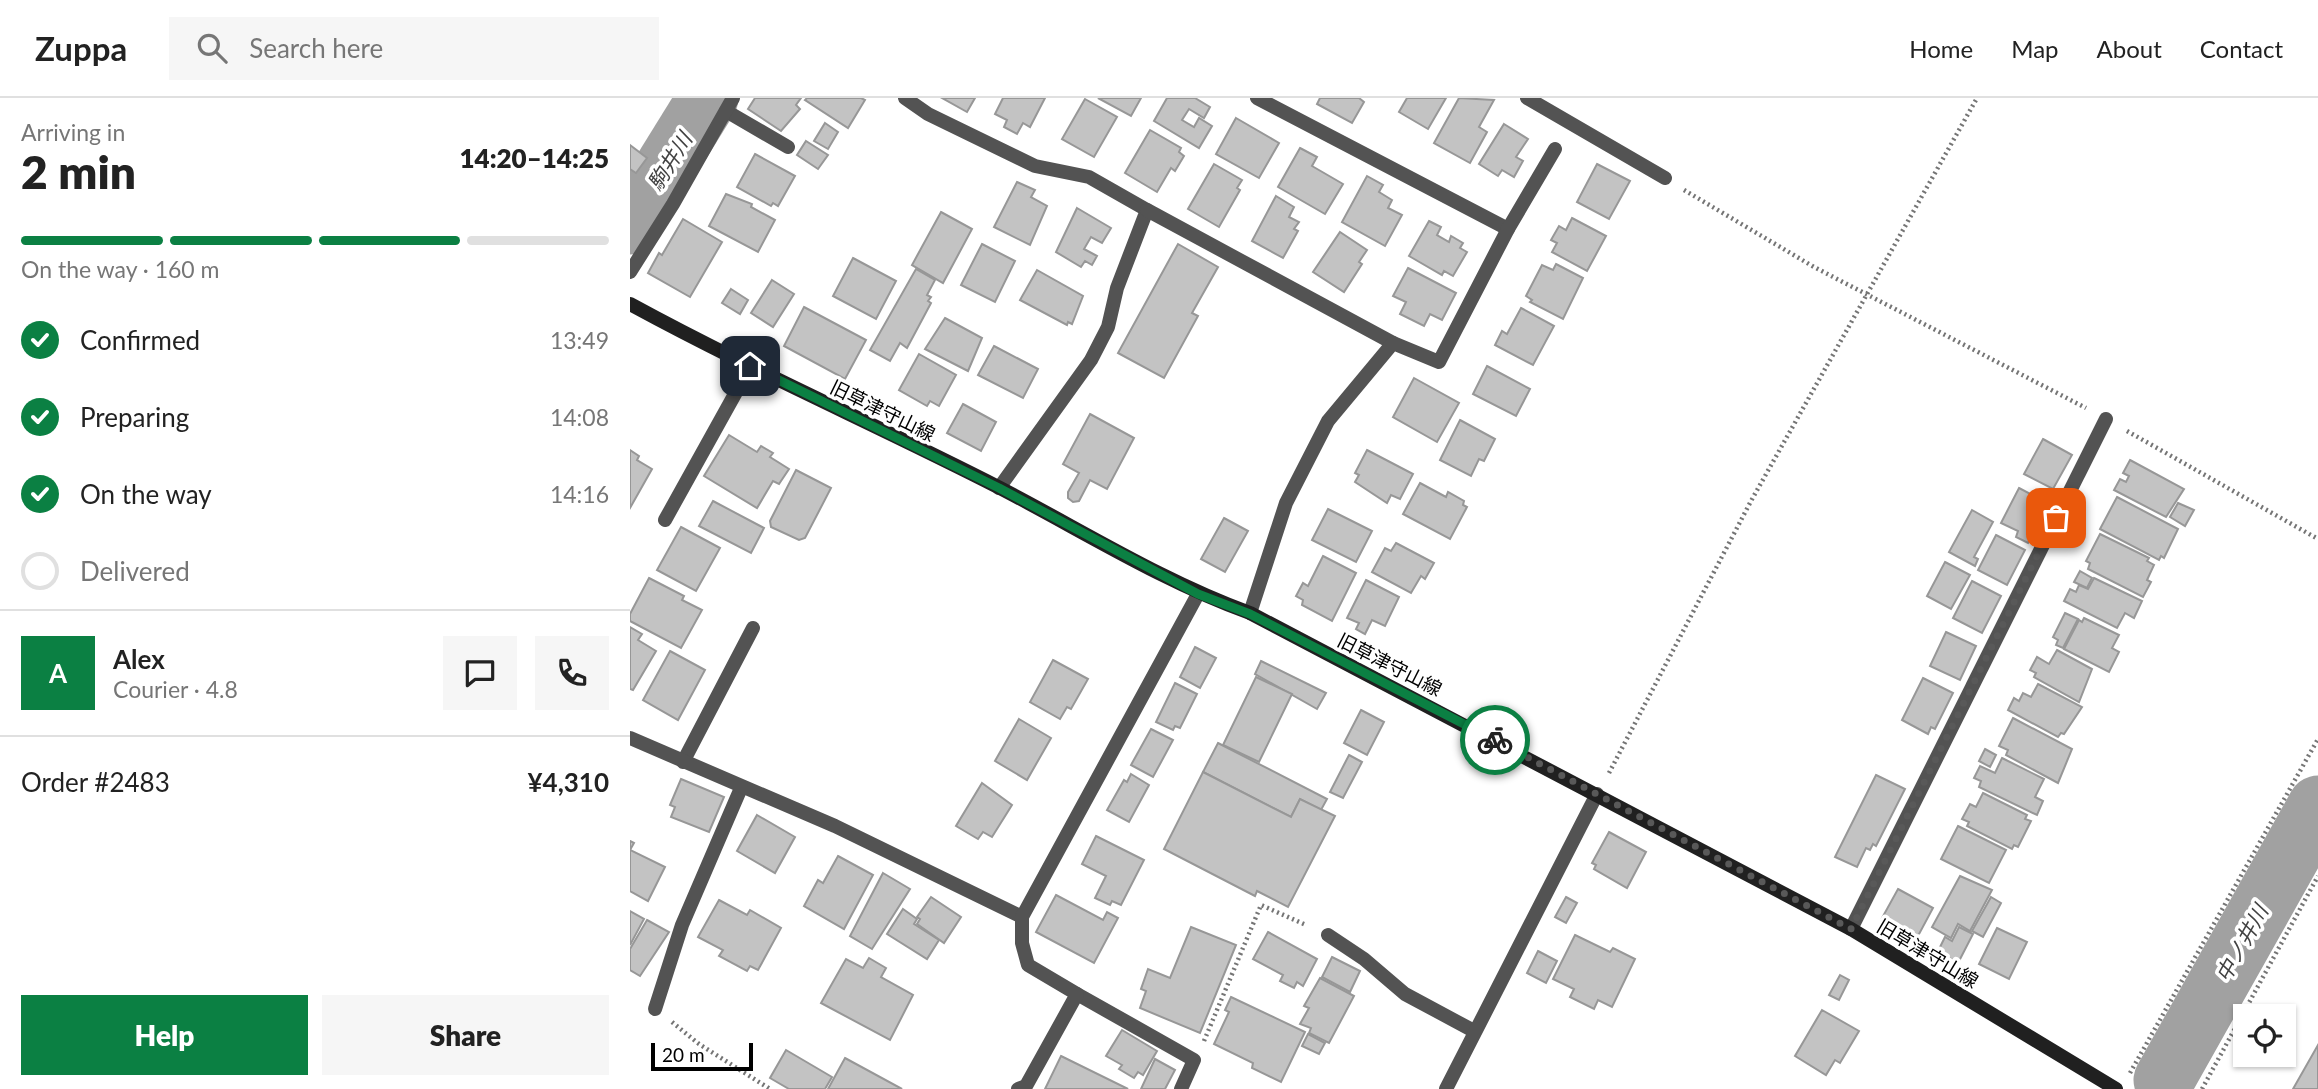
<!DOCTYPE html>
<meta charset="utf-8">
<style>
body{margin:0;font-family:Lato,"Noto Sans JP",sans-serif;background:#f6f6f6;color:#222;height:100vh;display:flex;flex-direction:column;font-size:26px;white-space:nowrap}
*{box-sizing:border-box;margin:0}
p{font-size:23px;color:#767676}
.icon{flex:none;width:38px;height:38px;fill:none;stroke:currentColor;stroke-width:2;stroke-linecap:round;stroke-linejoin:round}
.map{position:relative;flex:1;overflow:hidden}
.panel{display:flex;flex-direction:column;background:#fff;width:630px}
.panel>*{flex:none}
.tools{position:absolute;left:1603px;top:906px;display:grid;gap:14px}
.tools a{display:grid;place-items:center;width:63px;height:63px;border-radius:0px;background:#fff;box-shadow:0 2px 5px #0004;font-size:35px}
.scale{position:absolute;left:21px;bottom:18px;width:102px;box-sizing:border-box;padding-left:7px;border:4px solid #000;border-top:0;font-size:19px;line-height:24px;white-space:nowrap;color:#000;-webkit-text-stroke:5px #fff;paint-order:stroke}
.pin{position:absolute;display:grid;place-items:center;width:60px;height:60px;color:#fff;margin:-30px;border-radius:14px;box-shadow:0 4px 10px #0006}
.courier{position:absolute;display:grid;place-items:center;width:70px;height:70px;margin:-35px;border:5px solid #0b8043;border-radius:50%;background:#fff;color:#222;box-shadow:0 2px 9px #0007}
.overview em{font-style:normal;font-weight:800}
.overview div{display:flex;flex-direction:column-reverse}
.overview{display:flex;align-items:center;justify-content:space-between;height:119px;padding:0 21px}
h1{font-size:46px;font-weight:800;line-height:52px}
.bar{display:grid;grid-template-columns:repeat(4,1fr);gap:10px 7px;align-content:center;height:84px;padding:0 21px}
.bar i{height:9px;border-radius:5px;background:#e0e0e0}
.bar .active{background:#0b8043}
.bar p{grid-column:span 4}
.line{display:flex;align-items:center;gap:18px;padding:0 21px;border-top:2px solid #e0e0e0}
.line div{flex:1}
.round{display:grid;place-items:center;flex:none;width:74px;height:74px;border-radius:0px;background:#f6f6f6}
ol{padding:0 21px;list-style:none}
li{display:flex;align-items:center;gap:21px;height:77px}
li p{margin-inline-start:auto}
li .icon{padding:7px;border-radius:50%;background:#0b8043;color:#fff;stroke-width:4}
li:last-child{color:#767676}
li i{width:38px;height:38px;border:4px solid #e0e0e0;border-radius:50%}
.button{display:flex;gap:14px;margin-top:auto;padding:14px 21px}
.button a{flex:1;height:80px;border-radius:0px;background:#0b8043;color:#fff;font-size:28px;font-weight:800;line-height:80px;text-align:center}
.button a+a{background:#f6f6f6;color:#222}
header{display:flex;align-items:center;gap:42px;box-sizing:border-box;height:98px;padding:0 35px;background:#fff;border-bottom:2px solid #e0e0e0}
header strong{font-size:33px}
nav{display:flex;gap:38px;margin-inline-start:auto;font-size:24px}
.search{width:490px;height:63px;background:#f6f6f6;display:flex;align-items:center;gap:18px;box-sizing:border-box;padding:0 24px;border-radius:0px;color:#767676;font-size:26px}
main{display:flex;flex:1;min-height:0}
.map>svg:first-child{display:block}
</style>
<header>
<strong>Zuppa</strong>
<div class="search"><svg class="icon" aria-label="search" viewBox="0 0 24 24"><circle cx="10" cy="10" r="6"/><path d="M15 15l6 6"/></svg>Search here</div>
<nav><a>Home</a><a>Map</a><a>About</a><a>Contact</a></nav>
</header>
<main>
<section class="panel">
<div class="overview"><div><h1>2 min</h1><p>Arriving in</p></div><em>14:20–14:25</em></div>
<div class="bar"><i class="active"></i><i class="active"></i><i class="active"></i><i></i><p>On the way · 160 m</p></div>
<ol>
<li><svg class="icon" aria-label="check" viewBox="0 0 24 24"><path d="M5 12l5 5 9-10"/></svg>Confirmed<p>13:49</p></li>
<li><svg class="icon" aria-label="check" viewBox="0 0 24 24"><path d="M5 12l5 5 9-10"/></svg>Preparing<p>14:08</p></li>
<li><svg class="icon" aria-label="check" viewBox="0 0 24 24"><path d="M5 12l5 5 9-10"/></svg>On the way<p>14:16</p></li>
<li><i></i>Delivered</li>
</ol>
<div class="line" style="height:126px"><b class="round" style="background:#0b8043;color:#fff">A</b><div><b>Alex</b><p>Courier · 4.8</p></div><a class="round"><svg class="icon" aria-label="chat" viewBox="0 0 24 24"><path d="M4 5h16v11H9l-5 4z"/></svg></a><a class="round"><svg class="icon" aria-label="phone" viewBox="0 0 24 24"><path d="M5 4h4l2 5-3 2q2 4 5 5l2-3 5 2v4C11 20 4 13 5 4z"/></svg></a></div>
<div class="line" style="height:91px"><div>Order #2483</div><b>¥4,310</b></div>
<div class="button"><a>Help</a><a>Share</a></div>
</section>
<div class="map">
<svg width="1688" height="991" viewBox="0 0 1688 991">
<rect width="100%" height="100%" fill="#fff"/>
<g fill="none" stroke-linecap="round" stroke-linejoin="round">
<g stroke="#a1a1a1" stroke-width="61">
<polyline points="0,126 78,0"/>
<polyline points="1534,982 1688,708"/>
</g>
</g>
<g fill="#c3c3c3" stroke="#979797" stroke-width="2">
<polygon points="125,0 171,0 166,7 170,11 151,33 118,11"/>
<polygon points="177,0 231,0 235,2 218,30 175,2"/>
<polygon points="312,0 345,0 337,14"/>
<polygon points="373,0 415,0 400,29 393,25 387,36 374,29 377,22 365,16"/>
<polygon points="468,0 511,0 501,18"/>
<polygon points="537,0 565,0 580,9 574,20 559,11 552,22 564,29 569,20 582,28 569,50 524,23"/>
<polygon points="690,0 729,0 734,4 722,25 687,6"/>
<polygon points="777,0 816,0 798,31 769,14"/>
<polygon points="829,0 864,2 849,29 857,34 840,65 804,45"/>
<polygon points="455,1 487,19 464,59 432,41"/>
<polygon points="606,20 649,45 629,80 586,56"/>
<polygon points="195,25 208,34 198,51 184,43"/>
<polygon points="874,26 898,41 886,59 893,63 884,79 872,72 868,78 849,66"/>
<polygon points="520,32 551,50 549,54 554,58 545,73 541,70 527,94 495,75"/>
<polygon points="176,43 198,57 188,71 167,57"/>
<polygon points="0,47 17,60 6,75 0,71"/>
<polygon points="670,50 687,59 682,68 713,86 695,116 648,89"/>
<polygon points="125,56 165,78 148,108 143,105 141,108 107,89"/>
<polygon points="584,66 612,82 607,90 610,92 589,129 558,111"/>
<polygon points="967,66 1000,83 979,121 947,104"/>
<polygon points="737,78 753,87 749,94 762,102 758,110 772,117 755,148 712,124"/>
<polygon points="387,84 405,92 401,99 417,108 400,147 364,129"/>
<polygon points="96,96 122,106 121,109 145,122 128,154 79,128"/>
<polygon points="646,98 664,109 659,119 669,124 664,131 668,133 653,160 622,143"/>
<polygon points="447,110 481,130 472,145 461,139 454,151 467,158 462,167 455,163 451,169 426,154"/>
<polygon points="311,114 342,131 313,185 282,167"/>
<polygon points="942,120 976,138 957,173 922,154 927,145 921,142 929,128 936,132"/>
<polygon points="53,121 92,144 60,199 18,175 29,155 32,157"/>
<polygon points="799,123 811,129 807,137 819,144 821,138 833,145 830,150 837,154 823,178 814,173 812,177 779,158"/>
<polygon points="710,134 737,152 729,164 732,166 714,194 683,174"/>
<polygon points="352,146 385,163 365,204 331,187"/>
<polygon points="548,146 588,169 562,215 568,218 534,280 488,255"/>
<polygon points="223,160 266,183 246,221 203,198"/>
<polygon points="926,166 953,180 933,221 900,204 902,202 896,198 912,167 923,172"/>
<polygon points="778,170 826,195 812,222 800,216 794,228 770,216 776,204 763,198"/>
<polygon points="286,171 305,182 297,197 301,199 298,203 301,205 277,250 270,245 260,263 240,252"/>
<polygon points="407,172 453,198 442,226 438,224 437,227 390,202"/>
<polygon points="142,182 164,196 143,229 121,215"/>
<polygon points="101,191 118,202 110,216 92,205"/>
<polygon points="174,209 236,242 215,281 154,248"/>
<polygon points="891,210 924,228 903,267 865,247 872,233 877,236"/>
<polygon points="315,220 352,240 338,273 295,251"/>
<polygon points="364,248 408,271 393,300 348,277"/>
<polygon points="289,256 326,277 309,308 300,303 297,308 269,292"/>
<polygon points="857,268 900,291 886,318 843,296"/>
<polygon points="784,280 829,305 807,344 763,319"/>
<polygon points="333,306 366,324 351,353 317,335"/>
<polygon points="460,316 504,340 477,391 460,382 449,403 443,404 438,400 438,394 449,375 433,366"/>
<polygon points="830,322 865,341 854,363 849,361 841,378 810,362"/>
<polygon points="99,337 127,354 131,348 143,355 140,359 159,371 149,386 143,383 127,410 74,378"/>
<polygon points="1413,341 1442,357 1423,391 1394,376"/>
<polygon points="0,352 9,358 7,362 22,371 0,410"/>
<polygon points="737,352 783,376 770,401 761,397 757,405 725,384 729,377 725,375"/>
<polygon points="1500,362 1554,391 1536,419 1484,392 1490,381 1496,384 1499,378 1493,375"/>
<polygon points="166,372 201,390 175,440 169,442 141,429 140,423"/>
<polygon points="790,385 816,399 818,394 834,403 833,407 837,409 820,441 773,416"/>
<polygon points="1389,390 1418,405 1398,445 1386,439 1388,433 1371,425"/>
<polygon points="1487,399 1548,431 1534,460 1531,458 1529,462 1470,431"/>
<polygon points="83,403 134,430 121,455 69,428"/>
<polygon points="1548,405 1564,412 1555,428 1540,419"/>
<polygon points="698,411 742,433 726,464 682,442"/>
<polygon points="1342,412 1363,424 1344,459 1348,461 1345,468 1319,454"/>
<polygon points="594,420 618,433 595,474 571,461"/>
<polygon points="51,429 90,450 66,493 27,472"/>
<polygon points="1470,436 1519,460 1517,463 1524,467 1517,482 1521,484 1513,499 1458,471 1460,465 1456,463"/>
<polygon points="1366,437 1395,452 1377,487 1348,472"/>
<polygon points="766,445 804,465 795,481 791,478 781,495 742,474 755,450 761,453"/>
<polygon points="693,458 726,475 702,523 672,507 673,502 666,498 673,485 678,488"/>
<polygon points="1315,464 1340,477 1321,511 1297,498"/>
<polygon points="1450,473 1462,480 1457,490 1444,484"/>
<polygon points="19,480 54,498 52,502 72,512 51,550 0,523 0,516"/>
<polygon points="1464,480 1512,503 1504,520 1495,515 1487,530 1434,503 1440,491 1446,494 1449,487 1458,491"/>
<polygon points="736,482 769,499 755,528 742,522 735,536 726,531 729,525 717,520"/>
<polygon points="1342,483 1371,498 1352,535 1323,520"/>
<polygon points="1435,515 1448,521 1433,550 1426,547 1428,542 1423,539"/>
<polygon points="1454,520 1489,537 1482,550 1489,554 1479,574 1434,551 1449,522 1452,524"/>
<polygon points="0,529 12,536 8,542 26,553 3,592 0,591"/>
<polygon points="1316,534 1346,548 1330,582 1300,568"/>
<polygon points="565,549 586,560 570,590 550,579"/>
<polygon points="1427,552 1462,571 1449,604 1404,579 1406,575 1400,572 1407,559 1419,566"/>
<polygon points="40,553 75,572 48,622 13,602"/>
<polygon points="423,562 458,581 441,611 437,609 430,621 400,604"/>
<polygon points="631,563 696,595 687,611 625,576"/>
<polygon points="626,579 662,596 629,664 593,647"/>
<polygon points="1293,580 1323,595 1305,631 1301,629 1298,636 1272,622"/>
<polygon points="545,585 567,596 550,630 545,628 543,632 526,624"/>
<polygon points="1408,586 1452,609 1434,636 1431,635 1428,639 1378,612 1384,600 1389,603 1393,595 1401,599"/>
<polygon points="731,612 754,624 737,657 714,645"/>
<polygon points="1383,620 1442,651 1428,685 1376,657 1378,652 1369,648"/>
<polygon points="389,621 421,640 397,682 365,663"/>
<polygon points="521,631 543,642 523,679 501,667"/>
<polygon points="588,645 697,701 691,712 670,701 661,719 573,674"/>
<polygon points="1355,651 1366,657 1360,669 1349,663"/>
<polygon points="719,657 732,664 713,700 700,694"/>
<polygon points="1372,660 1414,681 1405,699 1413,703 1407,717 1349,689 1351,683 1344,680 1350,668 1365,675"/>
<polygon points="573,674 661,719 670,701 705,718 658,809 627,793 625,798 534,751"/>
<polygon points="501,676 519,687 499,724 477,712 494,682 497,684"/>
<polygon points="1246,677 1275,691 1246,748 1243,746 1240,752 1236,750 1227,769 1205,759"/>
<polygon points="51,681 94,699 79,734 41,719 45,709 40,707"/>
<polygon points="352,685 382,707 362,739 353,734 348,741 326,728"/>
<polygon points="1353,695 1397,717 1395,721 1401,723 1388,749 1384,747 1382,751 1337,728 1339,724 1332,721 1340,706 1346,709"/>
<polygon points="127,717 165,739 145,775 107,753"/>
<polygon points="1328,728 1376,752 1359,785 1311,761"/>
<polygon points="979,734 1016,754 997,790 964,771 966,767 962,765"/>
<polygon points="466,738 514,762 491,807 482,803 480,807 465,800 476,778 452,766"/>
<polygon points="0,743 4,745 0,752 35,769 18,803 0,793"/>
<polygon points="208,758 243,777 214,831 174,808 188,782 193,785"/>
<polygon points="253,775 280,791 242,851 220,838"/>
<polygon points="1330,778 1362,792 1340,833 1328,826 1321,840 1302,829"/>
<polygon points="1268,791 1303,810 1288,838 1252,820"/>
<polygon points="426,797 473,822 477,814 488,820 464,865 406,834"/>
<polygon points="301,799 331,819 314,845 287,826 290,821 287,819"/>
<polygon points="936,799 947,805 936,825 925,819"/>
<polygon points="1361,799 1371,805 1353,839 1342,833"/>
<polygon points="89,802 117,817 120,812 151,830 128,872 120,868 117,873 89,858 93,852 68,839"/>
<polygon points="273,811 287,821 284,826 309,842 297,861 257,836"/>
<polygon points="0,813 14,821 0,847"/>
<polygon points="17,822 39,834 10,878 0,872 0,851"/>
<polygon points="561,829 606,847 570,935 510,910 516,893 511,891 518,871 540,880"/>
<polygon points="1329,829 1343,836 1328,865 1308,853 1315,839 1322,843"/>
<polygon points="1367,830 1397,844 1379,881 1349,866"/>
<polygon points="638,834 687,861 673,888 667,884 664,890 650,883 653,877 623,861"/>
<polygon points="945,837 980,854 983,850 1005,861 982,909 968,902 964,911 940,899 944,891 923,881"/>
<polygon points="908,853 927,863 916,885 897,875"/>
<polygon points="702,859 730,873 720,894 692,879"/>
<polygon points="239,860 256,870 251,879 283,897 260,942 191,905 216,861 233,870"/>
<polygon points="1210,877 1219,882 1209,902 1199,897"/>
<polygon points="690,880 724,898 699,945 679,935 681,930 670,926 679,910 674,908"/>
<polygon points="601,899 675,934 651,984 622,970 623,965 584,946 599,914 595,912"/>
<polygon points="1192,912 1229,933 1210,965 1205,962 1196,977 1165,958"/>
<polygon points="492,932 527,953 513,977 508,974 504,980 489,971 492,967 476,958"/>
<polygon points="678,936 695,945 689,956 672,948"/>
<polygon points="1688,947 1688,991 1663,991"/>
<polygon points="156,952 202,979 195,991 159,991 140,980"/>
<polygon points="431,958 498,991 415,991"/>
<polygon points="215,960 272,991 198,991"/>
<polygon points="525,961 545,972 535,991 511,991"/>
</g>
<g fill="none" stroke-linecap="round" stroke-linejoin="round">
<g stroke="#757575" stroke-width="4.5" stroke-dasharray="2 3.5" stroke-linecap="butt">
<polyline points="1054,92 1184,169 1456,310"/>
<polyline points="1497,333 1688,441"/>
<polyline points="979,675 1121,403 1347,0"/>
<polyline points="42,924 69,946 140,991"/>
<polyline points="574,943 631,807 676,827"/>
<polyline points="1500,975 1688,641"/>
<polyline points="1572,991 1688,778"/>
</g>
<g stroke="#535353" stroke-width="14">
<polyline points="96,13 158,49"/>
<polyline points="0,174 43,106 103,0"/>
<polyline points="35,422 120,269"/>
<polyline points="53,664 123,530"/>
<polyline points="1221,831 1476,321"/>
<polyline points="698,837 734,861 775,896 844,933"/>
<polyline points="447,896 564,962 551,991"/>
<polyline points="25,911 52,827 111,690"/>
</g>
<g stroke="#535353" stroke-width="14">
<polyline points="275,0 298,16 405,68 459,79 517,112 487,190 478,229 461,262 369,390"/>
<polyline points="627,0 878,131"/>
<polyline points="897,0 1035,80"/>
<polyline points="517,112 763,245"/>
<polyline points="620,515 656,405 698,323 763,245 809,264 878,131 925,51"/>
<polyline points="0,640 205,728 392,819"/>
<polyline points="388,991 396,988 447,896 398,867 392,845 392,819 568,496"/>
<polyline points="816,991 967,696"/>
</g>
<path stroke="#202020" stroke-width="14" d="M0 206C121 272 247 327 370 390 453 433 532 483 620 515L1221 831 1486 991"/>
</g>
<g fill="none" stroke-linecap="round" stroke-linejoin="round">
<polyline stroke="#595959" stroke-width="7" stroke-dasharray="0 12.6" points="865,642 1221,831 1426,420"/>
<polyline stroke="#0b8043" stroke-width="9" points="120,268 369,390 568,496 620,516 865,642"/>
</g>
<g text-anchor="middle" dominant-baseline="central" stroke-width="7" stroke-linejoin="round" paint-order="stroke">
<g font-size="19" fill="#000" stroke="#fff">
<text transform="translate(253 312) rotate(26)">旧草津守山線</text>
<text transform="translate(760 566) rotate(27)">旧草津守山線</text>
<text transform="translate(1298 855) rotate(31)">旧草津守山線</text>
</g>
<g font-size="21" font-style="italic" fill="#424242" stroke="#fff">
<text transform="translate(39 63) rotate(-58)">駒井川</text>
<text transform="translate(1611 845) rotate(-61)">中ノ井川</text>
</g>
</g>
</svg>
<div class="tools">
<a><svg class="icon" aria-label="locate" viewBox="0 0 24 24"><circle cx="12" cy="12" r="6"/><path d="M12 2v4M12 18v4M2 12h4M18 12h4"/></svg></a>
</div>
<div class="scale">20 m</div>
<div class="pin" style="left:1426px;top:420px;background:#ea580c"><svg class="icon" aria-label="bag" viewBox="0 0 24 24"><path d="M5 8h14l-1 12H6zM9 8a3 3 0 0 1 6 0"/></svg></div>
<div class="pin" style="left:120px;top:268px;background:#1f2937"><svg class="icon" aria-label="home" viewBox="0 0 24 24"><path d="M3 11l9-7 9 7M6 9v11h12V9"/></svg></div>
<div class="courier" style="left:865px;top:642px"><svg class="icon" aria-label="bike" viewBox="0 0 24 24"><circle cx="6" cy="16" r="4"/><circle cx="18" cy="16" r="4"/><path d="M6 16l4-8h5l3 8M10 8l3 8H6M13 5h3"/></svg></div>
</div>
</main>
